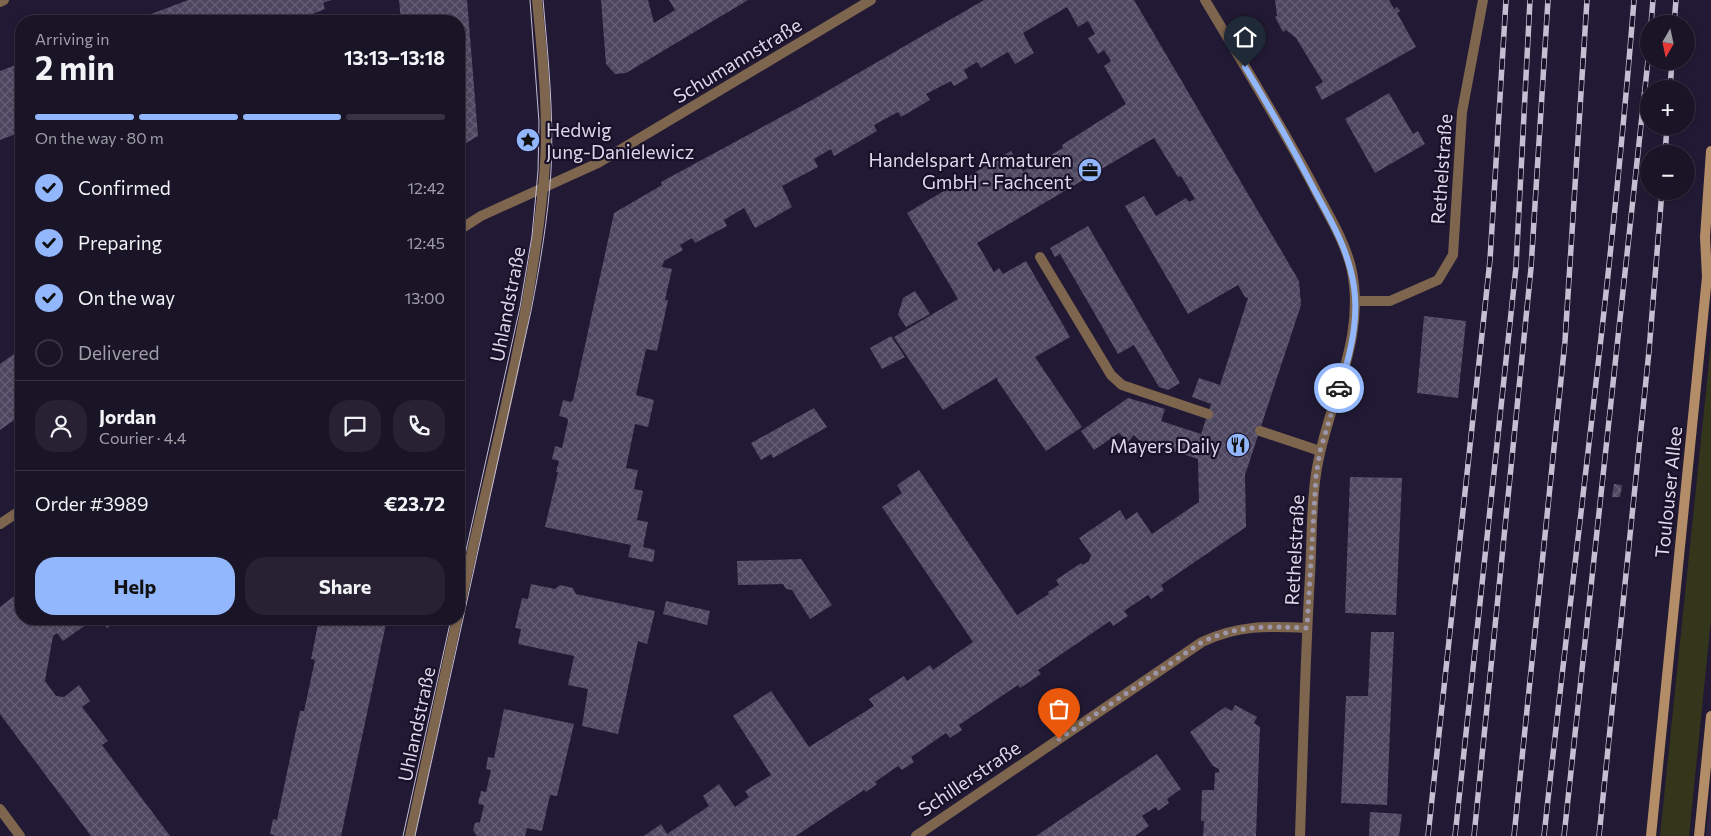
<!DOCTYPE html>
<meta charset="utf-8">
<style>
body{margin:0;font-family:Commissioner,sans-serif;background:#272133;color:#f1f3f6;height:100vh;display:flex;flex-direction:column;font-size:19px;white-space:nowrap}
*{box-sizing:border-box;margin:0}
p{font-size:16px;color:#9f9ea7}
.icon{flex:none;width:28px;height:28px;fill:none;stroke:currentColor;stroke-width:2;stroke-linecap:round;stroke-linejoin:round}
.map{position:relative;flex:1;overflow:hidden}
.sheet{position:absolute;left:15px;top:15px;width:450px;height:610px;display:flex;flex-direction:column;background:#1a1427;border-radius:20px;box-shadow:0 1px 4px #0004,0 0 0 1px #383344}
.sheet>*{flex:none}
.needle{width:32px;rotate:189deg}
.buttons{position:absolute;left:1640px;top:15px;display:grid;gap:10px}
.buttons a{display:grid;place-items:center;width:55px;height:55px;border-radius:50%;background:#1a1427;box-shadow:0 1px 4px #0004,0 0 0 1px #383344;font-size:25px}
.pin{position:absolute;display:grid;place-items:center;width:42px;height:42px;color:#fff;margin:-51px -21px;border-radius:50% 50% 50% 0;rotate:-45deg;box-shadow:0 0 5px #0007}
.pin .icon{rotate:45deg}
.courier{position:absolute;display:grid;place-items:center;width:50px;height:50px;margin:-25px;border:4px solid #92b7fd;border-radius:50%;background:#fff;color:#222;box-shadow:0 1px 6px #0007}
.summary em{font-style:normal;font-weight:700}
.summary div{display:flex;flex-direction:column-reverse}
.summary{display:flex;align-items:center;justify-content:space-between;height:85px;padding:0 20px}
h1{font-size:32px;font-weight:700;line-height:38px}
.bar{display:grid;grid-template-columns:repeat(4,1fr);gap:8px 5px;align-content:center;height:60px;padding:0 20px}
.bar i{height:6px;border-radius:4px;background:#383344}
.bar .active{background:#92b7fd}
.bar p{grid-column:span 4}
.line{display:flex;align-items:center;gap:12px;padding:0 20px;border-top:1px solid #383344}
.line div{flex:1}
.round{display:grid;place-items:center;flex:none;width:52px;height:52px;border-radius:20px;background:#272133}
ol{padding:0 20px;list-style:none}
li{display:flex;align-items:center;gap:15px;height:55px}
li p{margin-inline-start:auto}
li .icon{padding:5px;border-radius:50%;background:#92b7fd;color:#111;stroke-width:4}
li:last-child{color:#9f9ea7}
li i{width:28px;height:28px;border:2px solid #383344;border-radius:50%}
.button{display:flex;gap:10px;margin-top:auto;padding:10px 20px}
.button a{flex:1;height:58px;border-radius:20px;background:#92b7fd;color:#111;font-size:20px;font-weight:700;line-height:58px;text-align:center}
.button a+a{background:#272133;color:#f1f3f6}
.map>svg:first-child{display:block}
</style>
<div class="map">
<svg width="1711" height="836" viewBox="0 0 1711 836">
<defs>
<pattern id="building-cross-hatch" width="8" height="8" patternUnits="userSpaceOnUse" patternTransform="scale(1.25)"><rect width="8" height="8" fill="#4d465f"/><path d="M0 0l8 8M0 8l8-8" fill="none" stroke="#666076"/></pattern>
</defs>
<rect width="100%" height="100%" fill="#221a34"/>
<polygon fill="#2e2442" points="1711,787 1711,836 1706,836"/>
<polygon fill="#34361c" points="1711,343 1711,619 1689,836 1660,836"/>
<g fill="url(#building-cross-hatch)">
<polygon points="188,0 331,0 323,3 325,9 307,16 308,20 304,21 133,21"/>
<polygon points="399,0 467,0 478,136 459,147 459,21 401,21"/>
<polygon points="601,0 648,0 654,23 675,10 669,0 748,0 626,73 615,74 606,64"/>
<polygon points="984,0 1134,0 1299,281 1301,305 1245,475 1246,527 1161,585 1164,590 1151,599 1148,595 1124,611 1128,616 1113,626 1110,621 1038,670 1041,674 1020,688 1018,685 959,725 962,730 950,738 946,733 911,757 914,762 902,770 898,766 875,782 877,784 866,792 864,790 796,836 644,836 661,824 667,834 709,806 703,796 719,784 735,807 749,797 745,791 771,775 733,716 771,691 809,747 874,706 869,699 904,676 907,681 930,665 933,670 973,642 882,507 902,493 897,485 919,470 1017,615 1049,594 1048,592 1059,585 1056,580 1081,563 1083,565 1089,561 1091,555 1079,538 1120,510 1126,520 1137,512 1152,534 1199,502 1198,459 1139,440 1134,435 1128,442 1119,433 1094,450 1081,431 1128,398 1165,409 1161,421 1201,434 1211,404 1192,397 1199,378 1220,385 1248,298 1245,297 1238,285 1188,314 1125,206 1144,196 1156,216 1186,198 1189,202 1195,199 1181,176 1178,177 1154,138 977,243 994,272 999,268 1003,274 1026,261 1070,337 1035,357 1082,427 1046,451 997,380 998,377 943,410 894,337 958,299 907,213 1011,151 1023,171 1063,148 1062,145 1126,104 1104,66 1111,61 1104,50 1098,54 1088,38 1095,34 1088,21 1078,27 1067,7 1023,33 1034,53 1015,64 1008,52 981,68 977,62 964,70 968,78 954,86 951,81 926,94 930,100 901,117 898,112 874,125 877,131 834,156 831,149 814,159 818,167 782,186 792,207 755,228 744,208 724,220 727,226 695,243 692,238 680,245 683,250 664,261 662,267 672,269 665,300 668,300 657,351 646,349 636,395 654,400 648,427 635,424 626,468 638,470 634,489 643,491 637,520 648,522 643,547 655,550 653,562 628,557 631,545 545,527 558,472 556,472 559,461 552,459 555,446 562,448 568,421 567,418 559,416 563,400 571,402 573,400 614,213 662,185 661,182 805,104"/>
<polygon points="1275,0 1389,0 1394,9 1397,7 1400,11 1397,13 1416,47 1322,100 1315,87 1323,82 1296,38 1286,30 1283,32 1275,17 1277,16"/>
<polygon points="21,63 21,132 0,140 0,71"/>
<polygon points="1389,93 1413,134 1418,131 1425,144 1375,173 1345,119"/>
<polygon points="1088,226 1180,383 1168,390 1159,387 1134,345 1118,354 1060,254 1055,257 1050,248"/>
<polygon points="915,291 930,314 906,327 898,315 903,298"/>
<polygon points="1424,316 1466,321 1458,398 1417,393"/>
<polygon points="891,336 905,357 882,369 870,348"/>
<polygon points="21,349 21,415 0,430 0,364"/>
<polygon points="814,408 827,427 773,458 771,454 761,460 751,443"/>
<polygon points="1350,477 1402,478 1396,615 1345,613"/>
<polygon points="1614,484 1622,485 1620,497 1612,497"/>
<polygon points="801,559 832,605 810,619 792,590 786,589 783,584 738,585 737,561"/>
<polygon points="531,584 555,589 560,585 573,588 576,594 655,611 647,644 638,641 618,734 582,726 588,689 568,685 574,656 518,644 521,629 515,628 522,598 528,599"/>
<polygon points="21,591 21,619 94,619 63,641 57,633 53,636 45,681 56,696 64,697 79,685 90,701 82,707 108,741 102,745 170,836 91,836 0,714 0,607"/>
<polygon points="666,601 710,611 707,625 663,614"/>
<polygon points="101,619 120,619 107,628"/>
<polygon points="319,619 387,619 341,836 276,836 270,834 273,819 277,820 300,711 304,711 315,660 311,659"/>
<polygon points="1371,632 1394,632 1387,805 1341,803 1346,696 1368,696"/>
<polygon points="1235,705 1257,717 1254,723 1260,727 1256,836 1203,836 1204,821 1201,821 1202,790 1214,790 1215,773 1219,772 1219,769 1213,766 1190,732 1225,707 1232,711"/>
<polygon points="504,709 574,724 557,796 550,795 542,831 527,828 525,836 477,836 473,830 475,823 480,822 484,805 478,804 481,791 486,792 491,770 486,769 488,757 494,758"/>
<polygon points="1157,754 1181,789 1167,799 1169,803 1158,811 1156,807 1142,816 1149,826 1135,836 1036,836"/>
<polygon points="1370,812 1402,814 1399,836 1369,836"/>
</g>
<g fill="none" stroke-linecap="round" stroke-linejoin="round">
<g stroke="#7d654e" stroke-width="10">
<polyline points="1040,257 1111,375 1122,385 1208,414"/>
<polyline points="1355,301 1390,301 1438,280 1453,255 1462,112 1483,0"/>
<polyline points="1260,431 1320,451"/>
</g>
<g stroke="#7d654e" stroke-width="10">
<polyline points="0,2 4,0"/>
<polyline points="459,230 481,216 598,163 871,0"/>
<polyline points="0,524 21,510"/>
<path d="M459 610C489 470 529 331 543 188 550 126 543 62 537 0"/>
<polyline points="0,809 20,836"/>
<polyline points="410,836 457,619"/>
<path d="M916 836 1202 642C1238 625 1267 626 1307 628"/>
</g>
<path stroke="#7d654e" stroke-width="10" d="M1205 0C1242 62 1280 123 1314 187 1327 213 1344 239 1351 267 1368 340 1326 404 1316 474 1311 507 1312 542 1310 575 1305 662 1303 749 1300 836"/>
<g stroke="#b38d67" stroke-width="10">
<polyline points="1651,836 1707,277 1705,237 1711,151"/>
<polyline points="1699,836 1711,716"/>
</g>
<g stroke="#c4bfd2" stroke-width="1">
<polyline points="459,582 520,307 532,236 538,171 539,122 530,0"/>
<polyline points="403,836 451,619"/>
<path d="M415 836 531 311C540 265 548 218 551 171 554 114 548 57 543 0"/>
</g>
<g stroke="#c4bfd2" stroke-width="5.5">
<g id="rail">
<polyline points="1651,24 1653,0"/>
<polyline points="1674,24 1676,0"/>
<polyline points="1670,89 1672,61"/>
<polyline points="1665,154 1667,126"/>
<polyline points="1428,836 1490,260 1506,0"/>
<polyline points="1455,836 1516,267 1530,0"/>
<polyline points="1474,836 1531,268 1548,0"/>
<polyline points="1514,836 1565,341 1587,0"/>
<path d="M1544 836C1574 557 1612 279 1634 0"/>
<polyline points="1564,836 1649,51"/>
<polyline points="1599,836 1649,351 1662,191"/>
</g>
</g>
<use href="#rail" stroke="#191129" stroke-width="4" stroke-dasharray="11" stroke-linecap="butt"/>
</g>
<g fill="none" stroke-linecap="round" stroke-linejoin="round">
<path stroke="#9c96aa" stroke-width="5" stroke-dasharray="0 9" d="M1059 739 1202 642C1238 625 1268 626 1307 628L1316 476 1320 451 1339 388"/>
<path stroke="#92b7fd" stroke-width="6" d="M1245 67C1270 108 1294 150 1316 193 1333 224 1349 252 1354 287 1359 321 1350 357 1339 388"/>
</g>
<defs>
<g id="sight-disc" transform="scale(1.25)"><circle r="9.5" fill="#92b7fd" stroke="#191129"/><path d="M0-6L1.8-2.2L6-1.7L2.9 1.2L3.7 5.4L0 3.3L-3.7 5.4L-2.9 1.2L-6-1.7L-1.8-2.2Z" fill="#111"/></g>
<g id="office-disc" transform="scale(1.25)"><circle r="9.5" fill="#92b7fd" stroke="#191129"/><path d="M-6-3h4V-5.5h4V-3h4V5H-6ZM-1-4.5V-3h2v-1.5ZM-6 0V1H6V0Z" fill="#111"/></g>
<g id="restaurant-disc" transform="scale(1.25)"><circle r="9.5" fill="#92b7fd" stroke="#191129"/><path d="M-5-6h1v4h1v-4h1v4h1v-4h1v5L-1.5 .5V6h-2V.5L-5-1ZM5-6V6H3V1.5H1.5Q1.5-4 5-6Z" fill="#111"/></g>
</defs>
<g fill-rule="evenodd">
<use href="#sight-disc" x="528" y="140"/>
<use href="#office-disc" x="1090" y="170"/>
<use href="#restaurant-disc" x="1238" y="445"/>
</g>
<g text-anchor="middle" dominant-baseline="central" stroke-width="4.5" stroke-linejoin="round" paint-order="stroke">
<g font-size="19" fill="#ddd8ea" stroke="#191129">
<text transform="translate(737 60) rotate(-31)">Schumannstraße</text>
<text transform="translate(1441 169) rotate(-86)">Rethelstraße</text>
<text transform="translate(507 304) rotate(-79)">Uhlandstraße</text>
<text transform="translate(1668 492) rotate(-84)">Toulouser Allee</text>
<text transform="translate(1294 550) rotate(-87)">Rethelstraße</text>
<text transform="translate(416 724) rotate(-78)">Uhlandstraße</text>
<text transform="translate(969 778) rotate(-34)">Schillerstraße</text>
</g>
<g font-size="19" fill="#ddd8ea" stroke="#191129" text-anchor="end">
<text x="546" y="129" text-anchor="start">Hedwig<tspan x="546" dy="22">Jung-Danielewicz</tspan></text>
<text x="1072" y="159">Handelspart Armaturen<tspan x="1072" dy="22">GmbH - Fachcent</tspan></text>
<text x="1220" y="445">Mayers Daily</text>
</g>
</g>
</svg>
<div class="buttons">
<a><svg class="needle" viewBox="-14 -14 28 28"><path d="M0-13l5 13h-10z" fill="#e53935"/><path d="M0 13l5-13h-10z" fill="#9f9ea7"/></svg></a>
<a>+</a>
<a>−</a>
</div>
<div class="pin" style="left:1059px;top:739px;background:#ea580c"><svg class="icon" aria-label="bag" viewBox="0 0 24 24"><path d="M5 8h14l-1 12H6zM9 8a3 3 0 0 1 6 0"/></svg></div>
<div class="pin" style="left:1245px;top:67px;background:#1f2937"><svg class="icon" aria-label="home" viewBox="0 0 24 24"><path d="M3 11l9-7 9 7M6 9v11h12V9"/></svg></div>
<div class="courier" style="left:1339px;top:388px"><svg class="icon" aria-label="car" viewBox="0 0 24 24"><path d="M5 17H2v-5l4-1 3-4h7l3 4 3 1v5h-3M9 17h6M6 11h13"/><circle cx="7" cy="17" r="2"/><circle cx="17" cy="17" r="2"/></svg></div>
<section class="sheet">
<div class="summary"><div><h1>2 min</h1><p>Arriving in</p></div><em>13:13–13:18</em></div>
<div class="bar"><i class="active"></i><i class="active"></i><i class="active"></i><i></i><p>On the way · 80 m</p></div>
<ol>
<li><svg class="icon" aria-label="check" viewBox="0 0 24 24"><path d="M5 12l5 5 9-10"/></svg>Confirmed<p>12:42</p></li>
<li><svg class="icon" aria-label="check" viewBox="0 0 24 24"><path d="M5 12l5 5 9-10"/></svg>Preparing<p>12:45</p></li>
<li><svg class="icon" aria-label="check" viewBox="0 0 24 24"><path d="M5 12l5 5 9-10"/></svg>On the way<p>13:00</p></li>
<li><i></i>Delivered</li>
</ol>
<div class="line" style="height:90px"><a class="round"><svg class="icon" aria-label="person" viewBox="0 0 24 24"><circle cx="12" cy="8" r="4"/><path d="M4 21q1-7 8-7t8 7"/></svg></a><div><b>Jordan</b><p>Courier · 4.4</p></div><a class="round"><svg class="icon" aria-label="chat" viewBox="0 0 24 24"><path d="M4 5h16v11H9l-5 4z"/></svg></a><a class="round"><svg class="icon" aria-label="phone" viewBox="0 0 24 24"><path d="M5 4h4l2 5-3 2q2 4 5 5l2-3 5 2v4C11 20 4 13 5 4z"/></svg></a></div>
<div class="line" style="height:65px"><div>Order #3989</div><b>€23.72</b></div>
<div class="button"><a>Help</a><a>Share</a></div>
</section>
</div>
